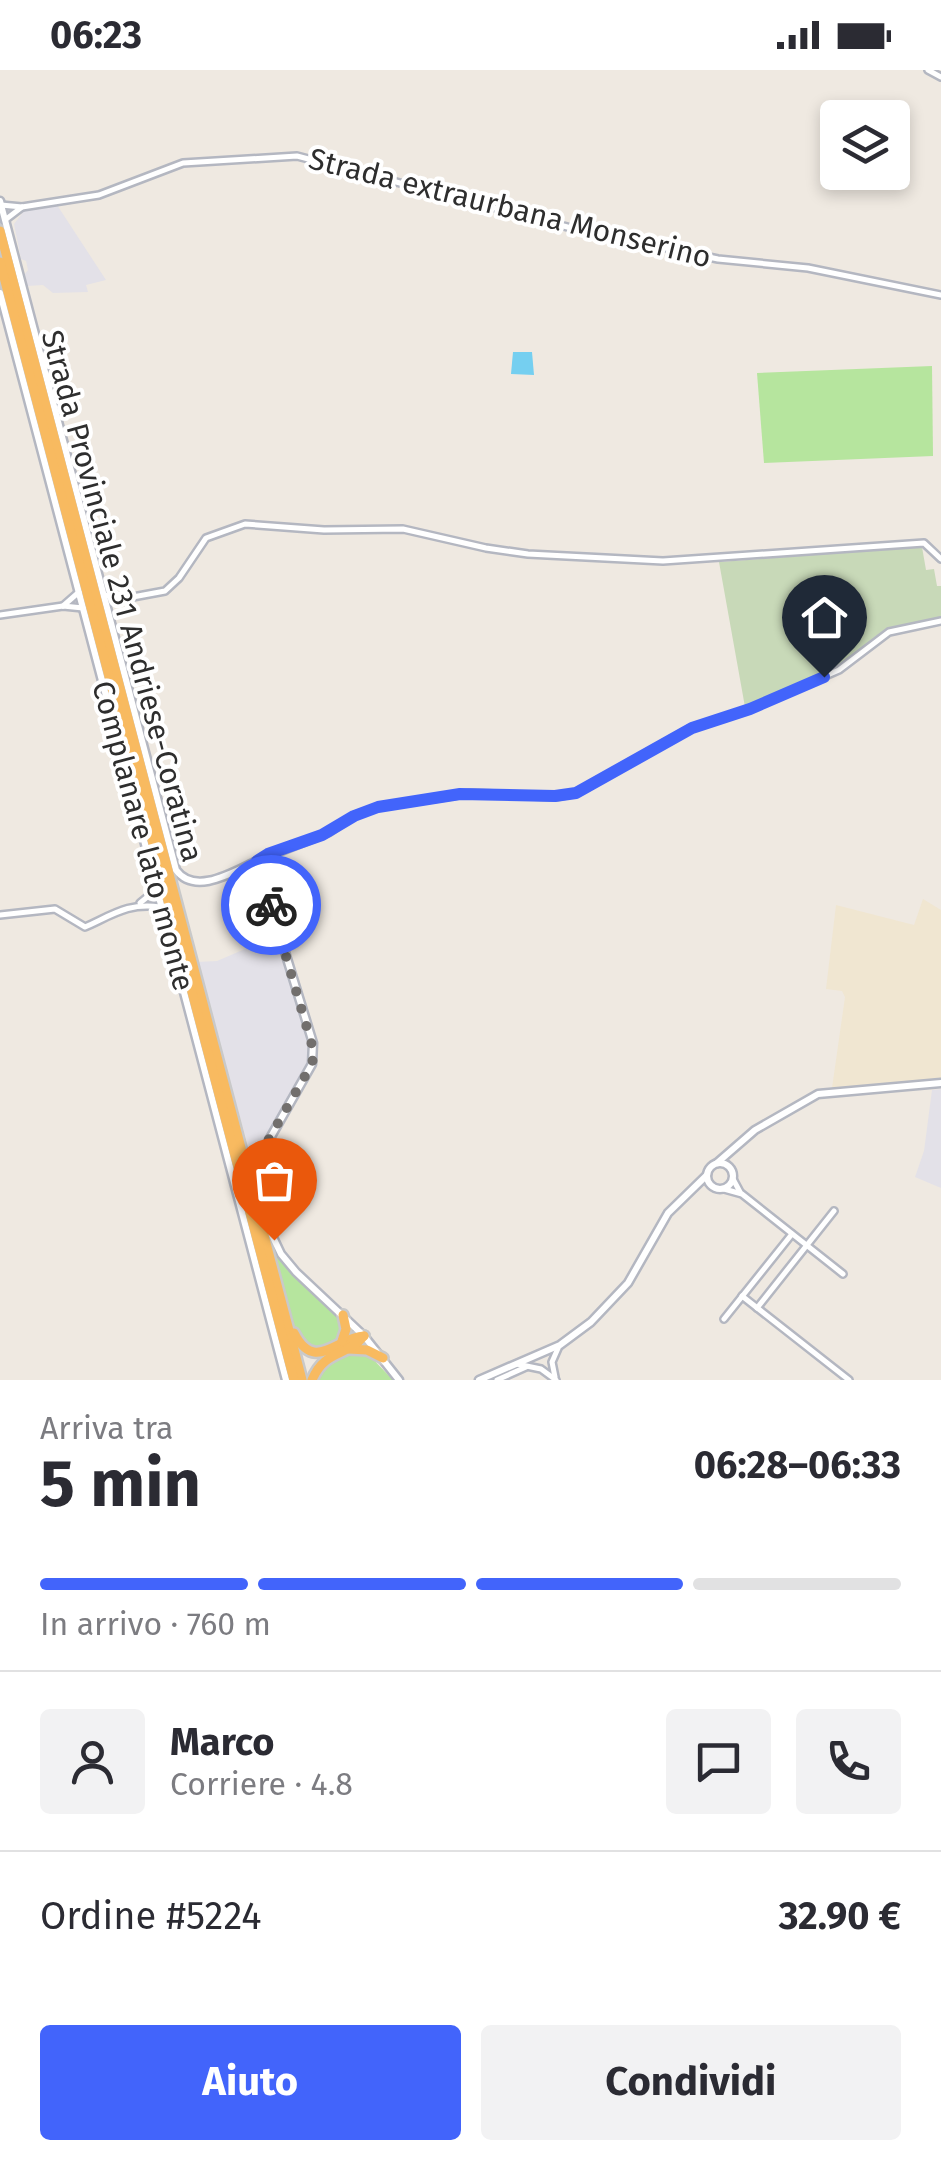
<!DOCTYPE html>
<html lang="it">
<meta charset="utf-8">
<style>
body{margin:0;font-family:"Fira Sans",sans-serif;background:#f2f2f3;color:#2b2b33;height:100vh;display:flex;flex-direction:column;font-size:38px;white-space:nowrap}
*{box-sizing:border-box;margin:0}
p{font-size:32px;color:#7c7c81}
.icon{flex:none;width:55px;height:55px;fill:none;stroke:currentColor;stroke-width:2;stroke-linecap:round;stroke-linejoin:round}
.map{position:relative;height:1310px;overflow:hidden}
.panel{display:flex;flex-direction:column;background:#fff;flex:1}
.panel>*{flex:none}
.buttons{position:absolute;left:820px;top:30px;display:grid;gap:20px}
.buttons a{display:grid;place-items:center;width:90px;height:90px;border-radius:10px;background:#fff;box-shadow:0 5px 15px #0003;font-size:50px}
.pin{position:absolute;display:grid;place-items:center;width:85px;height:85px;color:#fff;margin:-102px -42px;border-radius:50% 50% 50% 0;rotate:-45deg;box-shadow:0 0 10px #0007}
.pin .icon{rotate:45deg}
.courier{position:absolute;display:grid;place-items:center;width:100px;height:100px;margin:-50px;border:8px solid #4264fb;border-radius:50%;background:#fff;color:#222;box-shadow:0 2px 12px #0007}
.summary em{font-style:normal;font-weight:700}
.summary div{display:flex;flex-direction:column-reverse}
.summary{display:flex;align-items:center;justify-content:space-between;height:170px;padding:0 40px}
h1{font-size:65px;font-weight:700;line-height:75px}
.bar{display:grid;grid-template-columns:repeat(4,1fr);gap:15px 10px;align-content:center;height:120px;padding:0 40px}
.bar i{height:12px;border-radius:8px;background:#e1e1e2}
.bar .current{background:#4264fb}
.bar p{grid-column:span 4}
.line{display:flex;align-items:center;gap:25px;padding:0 40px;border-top:2px solid #e1e1e2}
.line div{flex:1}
.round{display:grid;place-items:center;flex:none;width:105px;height:105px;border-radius:10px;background:#f2f2f3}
.primary-button{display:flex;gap:20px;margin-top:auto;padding:20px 40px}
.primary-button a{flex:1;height:115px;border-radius:10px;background:#4264fb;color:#fff;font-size:40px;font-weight:700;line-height:115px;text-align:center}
.primary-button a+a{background:#f2f2f3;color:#2b2b33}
.status{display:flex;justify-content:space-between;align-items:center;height:70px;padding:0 50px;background:#fff;direction:ltr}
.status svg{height:28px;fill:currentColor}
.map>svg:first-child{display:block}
</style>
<div class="status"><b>06:23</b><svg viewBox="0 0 49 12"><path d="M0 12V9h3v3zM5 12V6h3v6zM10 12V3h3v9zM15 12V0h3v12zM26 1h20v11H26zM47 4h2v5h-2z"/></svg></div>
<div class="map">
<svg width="941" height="1310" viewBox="0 0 941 1310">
<rect width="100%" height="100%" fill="#efe9e1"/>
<g fill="#e3e1e8">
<polygon points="57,135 106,210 86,215 88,222 53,223 43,215 27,216 25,204 28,200 26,191 21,189 14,154 24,141"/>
<polygon points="275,861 311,975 310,993 253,1093 196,892 217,891 261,872"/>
<polygon points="941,1019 941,1118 915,1107 924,1081 932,1020"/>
</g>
<polygon fill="#f0e6d1" points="923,829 941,840 941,1009 832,1018 845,927 842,921 826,919 836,835 914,855"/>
<g fill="#b6e59e">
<polygon points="932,296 933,386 764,393 757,303"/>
<polygon points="270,1169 288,1199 341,1251 343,1258 338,1273 323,1280 308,1277 295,1259"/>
<polygon points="344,1282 367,1283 393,1310 315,1310 322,1296"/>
</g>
<polygon fill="#c8d9b8" points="922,477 926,500 934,499 937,516 941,516 941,548 887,558 835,598 745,637 719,492"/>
<polygon fill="#75cff0" points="513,282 532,282 534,305 511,304"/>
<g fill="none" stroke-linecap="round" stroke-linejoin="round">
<g stroke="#b4b7c1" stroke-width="10">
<g id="minor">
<polyline points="928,0 941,7"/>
<polyline points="1,135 22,137 99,125 183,93 297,86 575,159 718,189 808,198 941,225"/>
<polyline points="5,150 22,137"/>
<polyline points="104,525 122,529 165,521 179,508 206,468 245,454 324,460 403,459 486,478 528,484 663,491 924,473 941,489"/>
<polyline points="63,536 79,522"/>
<polyline points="0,545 63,536 83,538"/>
<polyline points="257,791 330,762 353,746 378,737 471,723 555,727 576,723 691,658 750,639 839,600 889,562 941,551"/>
<polyline points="140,833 157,819"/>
<path d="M0 845 55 839 85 857C112 845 129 832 160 837"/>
<polyline points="733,1109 740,1122"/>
<polyline points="724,1119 742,1124 843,1204"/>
<polyline points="742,1226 849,1310"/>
<polyline points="757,1238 834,1141"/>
<polyline points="724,1249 792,1164"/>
<polyline points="517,1294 541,1299 556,1310"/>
<polyline points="555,1307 552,1292 559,1276"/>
<polyline points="497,1310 526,1297"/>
</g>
</g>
<g stroke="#b4b7c1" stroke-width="11">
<g id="tertiary">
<path d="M0 131 176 800C195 826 233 802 257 791L313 973 312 994 256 1093V1105L271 1163 281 1184 296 1202 364 1266 399 1310"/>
<polyline points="0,223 286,1310"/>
</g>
</g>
<g stroke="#b4b7c1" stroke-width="11">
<g id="secondary">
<circle cx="720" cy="1106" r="13"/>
<polyline points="717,1093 755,1060 818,1024 941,1013"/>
<polyline points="479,1310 560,1275 591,1252 628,1213 668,1143 707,1105"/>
</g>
</g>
<g stroke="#c9c9c9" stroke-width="14">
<g id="trunk">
<polyline points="0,161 302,1310"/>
<polyline points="0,192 294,1310"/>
<path d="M294 1263C315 1304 337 1267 364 1266"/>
<polyline points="342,1271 346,1259 343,1245"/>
<polyline points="349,1279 367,1280 383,1288"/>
<path d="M312 1310C325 1279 347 1287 364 1266"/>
</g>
</g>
<use href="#minor" stroke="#fff" stroke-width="5"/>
<use href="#tertiary" stroke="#fff" stroke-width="6"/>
<use href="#secondary" stroke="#fff" stroke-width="6"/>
<use href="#trunk" stroke="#f8ba60" stroke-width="9"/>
</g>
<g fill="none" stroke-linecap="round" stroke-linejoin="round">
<polyline stroke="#726f6d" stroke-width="10" stroke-dasharray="0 18" points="271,835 314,982 312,994 257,1090 257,1108 274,1170"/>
<polyline stroke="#4264fb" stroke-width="12" points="271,835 257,791 268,784 322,765 354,746 378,737 460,724 555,726 576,723 692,658 750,639 824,607"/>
</g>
<g text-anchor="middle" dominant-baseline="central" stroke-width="8" stroke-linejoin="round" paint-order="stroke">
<g font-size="30" fill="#2e2e2e" stroke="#fff">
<text transform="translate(510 138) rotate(14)">Strada extraurbana Monserino</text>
<text transform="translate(122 526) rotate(75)">Strada Provinciale 231 Andriese-Coratina</text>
<text transform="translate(143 766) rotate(75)">Complanare lato monte</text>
</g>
</g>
</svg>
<div class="buttons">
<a><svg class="icon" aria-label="layers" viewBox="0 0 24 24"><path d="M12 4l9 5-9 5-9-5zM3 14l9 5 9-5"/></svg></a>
</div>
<div class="pin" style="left:274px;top:1170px;background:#ea580c"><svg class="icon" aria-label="bag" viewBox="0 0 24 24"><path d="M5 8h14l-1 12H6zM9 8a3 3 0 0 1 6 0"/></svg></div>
<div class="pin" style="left:824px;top:607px;background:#1f2937"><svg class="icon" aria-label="home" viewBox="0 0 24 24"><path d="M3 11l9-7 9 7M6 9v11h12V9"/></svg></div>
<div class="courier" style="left:271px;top:835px"><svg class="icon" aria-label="bike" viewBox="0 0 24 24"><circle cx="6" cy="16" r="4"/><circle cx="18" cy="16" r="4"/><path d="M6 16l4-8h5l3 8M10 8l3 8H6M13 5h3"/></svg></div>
</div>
<section class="panel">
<div class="summary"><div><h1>5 min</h1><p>Arriva tra</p></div><em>06:28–06:33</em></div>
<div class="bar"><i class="current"></i><i class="current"></i><i class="current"></i><i></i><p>In arrivo · 760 m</p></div>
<div class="line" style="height:180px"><a class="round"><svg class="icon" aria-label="person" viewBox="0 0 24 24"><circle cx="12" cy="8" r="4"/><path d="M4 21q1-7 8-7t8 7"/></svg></a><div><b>Marco</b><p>Corriere · 4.8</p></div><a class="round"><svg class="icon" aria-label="chat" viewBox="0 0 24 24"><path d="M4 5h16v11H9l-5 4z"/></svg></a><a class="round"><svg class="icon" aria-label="phone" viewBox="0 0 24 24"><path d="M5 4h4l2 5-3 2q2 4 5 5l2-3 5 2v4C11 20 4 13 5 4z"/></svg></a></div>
<div class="line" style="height:130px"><div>Ordine #5224</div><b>32.90 €</b></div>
<div class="primary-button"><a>Aiuto</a><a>Condividi</a></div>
</section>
